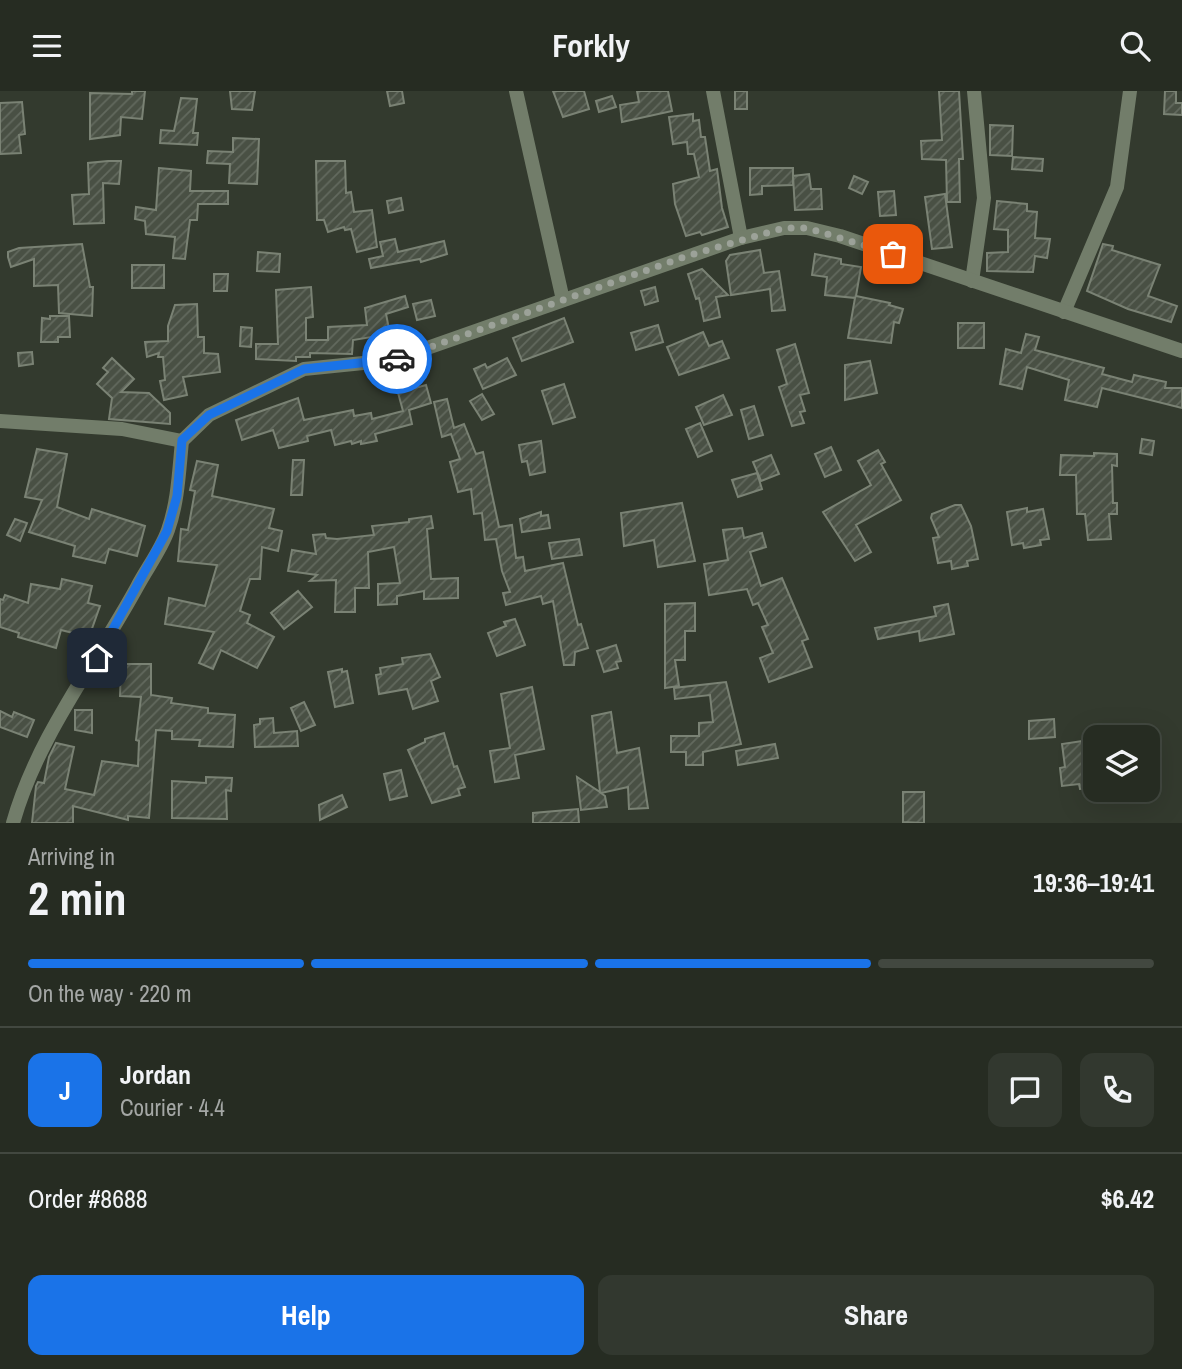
<!DOCTYPE html>
<meta charset="utf-8">
<style>
body{margin:0;font-family:"Archivo Narrow",sans-serif;background:#32382f;color:#f1f3f6;height:100vh;display:flex;flex-direction:column;font-size:26px;white-space:nowrap}
*{box-sizing:border-box;margin:0}
p{font-size:23px;color:#a4a7a5}
.icon{flex:none;width:38px;height:38px;fill:none;stroke:currentColor;stroke-width:2;stroke-linecap:round;stroke-linejoin:round}
.map{position:relative;height:732px;overflow:hidden}
.sheet{display:flex;flex-direction:column;background:#262c22;flex:1}
.sheet>*{flex:none}
.fabs{position:absolute;left:1083px;top:634px;display:grid;gap:14px}
.fabs a{display:grid;place-items:center;width:77px;height:77px;border-radius:14px;background:#262c22;box-shadow:0 7px 28px #0002,0 0 0 2px #424840;font-size:35px}
.pin{position:absolute;display:grid;place-items:center;width:60px;height:60px;color:#fff;margin:-30px;border-radius:14px;box-shadow:0 4px 10px #0006}
.courier{position:absolute;display:grid;place-items:center;width:70px;height:70px;margin:-35px;border:5px solid #1a73e8;border-radius:50%;background:#fff;color:#222;box-shadow:0 2px 9px #0007}
.overview em{font-style:normal;font-weight:700}
.overview div{display:flex;flex-direction:column-reverse}
.overview{display:flex;align-items:center;justify-content:space-between;height:119px;padding:0 28px}
h1{font-size:46px;font-weight:700;line-height:52px}
.bar{display:grid;grid-template-columns:repeat(4,1fr);gap:10px 7px;align-content:center;height:84px;padding:0 28px}
.bar i{height:9px;border-radius:5px;background:#424840}
.bar .current{background:#1a73e8}
.bar p{grid-column:span 4}
.line{display:flex;align-items:center;gap:18px;padding:0 28px;border-top:2px solid #424840}
.line div{flex:1}
.round{display:grid;place-items:center;flex:none;width:74px;height:74px;border-radius:14px;background:#32382f}
.primary-button{display:flex;gap:14px;margin-top:auto;padding:14px 28px}
.primary-button a{flex:1;height:80px;border-radius:14px;background:#1a73e8;color:#fff;font-size:28px;font-weight:700;line-height:80px;text-align:center}
.primary-button a+a{background:#32382f;color:#f1f3f6}
header{display:flex;justify-content:space-between;align-items:center;height:91px;padding:0 28px;background:#262c22;font-size:32px;font-weight:700}
.map>svg:first-child{display:block}
</style>
<header><svg class="icon" aria-label="menu" viewBox="0 0 24 24"><path d="M4 6h16M4 12h16M4 18h16"/></svg>Forkly<svg class="icon" aria-label="search" viewBox="0 0 24 24"><circle cx="10" cy="10" r="6"/><path d="M15 15l6 6"/></svg></header>
<div class="map">
<svg width="1182" height="732" viewBox="0 0 1182 732">
<defs>
<pattern id="building-hatch" width="6" height="6" patternUnits="userSpaceOnUse" patternTransform="scale(1.75)"><rect width="6" height="6" fill="#495044"/><path d="M-1 1l2-2M0 6l6-6M5 7l2-2" fill="none" stroke="#62695e"/></pattern>
</defs>
<rect width="100%" height="100%" fill="#333a2e"/>
<g fill="url(#building-hatch)" stroke="#7a8274" stroke-width="2">
<polygon points="132,0 145,0 142,28 121,26 120,44 90,48 90,2 132,3"/>
<polygon points="230,0 255,0 252,19 232,18"/>
<polygon points="387,0 402,0 404,12 390,15"/>
<polygon points="553,0 584,0 589,18 563,26"/>
<polygon points="637,0 668,0 672,20 622,31 620,14 639,11"/>
<rect x="735" y="0" width="12" height="18"/>
<polygon points="939,0 959,0 963,68 959,68 960,111 947,111 946,69 922,68 921,50 942,49"/>
<polygon points="1165,0 1176,0 1176,12 1182,12 1182,24 1164,23"/>
<polygon points="612,5 616,16 599,21 596,10"/>
<polygon points="181,7 197,8 193,42 198,42 197,54 160,52 161,39 174,40"/>
<polygon points="22,11 25,43 19,44 21,62 0,63 0,12"/>
<polygon points="693,23 693,30 699,29 701,46 705,46 710,80 717,78 722,117 728,136 702,144 700,141 686,145 675,113 673,93 699,86 694,63 688,63 687,51 673,53 669,26"/>
<polygon points="990,34 1013,35 1012,65 990,64"/>
<polygon points="233,47 259,48 257,93 229,92 230,73 207,72 208,60 233,61"/>
<polygon points="1013,66 1043,68 1042,80 1012,78"/>
<polygon points="108,70 121,70 119,93 103,92 104,132 74,133 72,104 89,103 88,72"/>
<polygon points="316,70 345,70 346,102 351,101 354,121 372,119 377,156 357,161 351,138 345,139 344,136 328,141 324,129 317,129"/>
<polygon points="159,77 191,80 190,100 228,100 228,113 198,113 197,129 190,129 185,168 173,167 175,146 146,143 145,130 135,128 136,116 156,119"/>
<polygon points="750,77 793,77 793,94 762,95 762,103 750,104"/>
<polygon points="809,83 811,98 821,98 822,118 795,119 793,85"/>
<polygon points="854,85 868,91 862,103 849,97"/>
<polygon points="894,100 896,124 880,125 878,101"/>
<polygon points="945,103 952,156 932,158 925,106"/>
<polygon points="401,107 403,119 389,122 387,110"/>
<polygon points="997,110 1027,113 1027,120 1037,121 1035,147 1050,148 1047,167 1035,165 1033,181 987,180 987,162 1008,161 1008,139 994,138"/>
<polygon points="395,148 398,161 444,150 447,163 421,171 420,168 371,177 369,168 383,165 380,151"/>
<polygon points="82,153 90,196 93,196 92,225 59,222 58,194 34,195 34,168 11,176 8,166 8,161 19,157"/>
<polygon points="1103,153 1113,155 1112,159 1160,174 1148,205 1177,215 1171,231 1128,218 1087,200"/>
<polygon points="760,159 764,182 779,180 785,219 772,220 770,198 731,204 726,170 730,164"/>
<polygon points="258,161 280,163 279,181 257,180"/>
<polygon points="815,163 841,168 841,173 861,176 856,205 890,212 889,214 903,218 899,232 894,231 891,252 848,247 855,207 825,204 827,186 812,184"/>
<rect x="132" y="174" width="32" height="23"/>
<polygon points="702,178 728,204 716,206 720,226 704,230 699,207 696,208 688,183"/>
<polygon points="214,183 228,183 227,200 214,200"/>
<polygon points="311,196 313,226 306,227 306,249 328,249 328,236 367,234 365,217 405,205 408,216 386,223 390,243 353,249 352,263 310,262 310,266 296,266 296,270 256,268 256,253 278,253 276,199"/>
<polygon points="655,196 658,210 645,214 641,200"/>
<polygon points="431,209 435,225 417,229 413,213"/>
<polygon points="197,213 198,246 204,246 204,262 218,263 220,281 183,286 187,304 164,309 160,290 165,289 163,266 158,266 159,262 147,266 145,251 168,250 168,235 175,214"/>
<polygon points="50,225 69,225 70,246 58,246 58,251 41,251 42,227 50,228"/>
<polygon points="564,227 573,251 522,270 513,247"/>
<rect x="958" y="232" width="26" height="25"/>
<polygon points="658,234 663,251 636,259 631,242"/>
<polygon points="241,236 252,237 251,256 240,255"/>
<polygon points="703,241 709,255 722,250 729,267 679,284 667,256"/>
<polygon points="1026,243 1039,246 1035,259 1104,277 1102,283 1132,291 1134,284 1166,291 1165,297 1182,297 1182,317 1102,297 1097,316 1065,309 1069,289 1027,276 1022,298 1000,293 1006,258 1021,262"/>
<polygon points="795,253 809,302 800,304 805,320 800,321 804,332 792,335 779,296 787,293 777,259"/>
<polygon points="32,261 33,273 19,275 18,262"/>
<polygon points="112,267 134,288 121,301 149,302 170,322 170,333 109,328 112,307 97,293 108,281 103,277"/>
<polygon points="507,267 516,284 483,298 474,278 485,273 487,277"/>
<polygon points="870,270 877,302 845,309 845,274"/>
<polygon points="414,293 415,297 426,294 431,312 409,319 412,333 375,343 377,350 361,353 361,350 352,353 351,350 335,354 331,339 307,345 308,350 279,357 273,339 242,349 236,329 298,307 304,329 353,319 354,325 371,322 372,328 403,320 397,298"/>
<polygon points="564,293 575,326 553,333 542,300"/>
<polygon points="482,303 494,323 482,329 470,310"/>
<polygon points="723,304 732,324 704,334 696,316"/>
<polygon points="447,308 454,337 464,333 476,363 483,361 499,436 512,434 516,467 523,466 525,480 563,472 578,534 581,533 588,557 575,561 574,574 564,574 553,510 543,513 541,505 506,514 503,502 510,501 502,480 496,448 485,449 482,422 474,423 471,398 458,401 450,371 460,368 451,343 442,346 434,311"/>
<polygon points="754,315 763,344 749,348 741,319"/>
<polygon points="700,332 712,360 698,366 686,338"/>
<polygon points="1142,348 1154,350 1152,364 1140,362"/>
<polygon points="541,350 545,381 530,384 527,370 522,371 519,354"/>
<polygon points="831,356 841,379 825,386 815,363"/>
<polygon points="37,358 67,363 57,416 89,428 92,418 145,435 137,465 109,458 105,472 73,465 75,455 29,441 42,409 25,406"/>
<polygon points="878,359 885,371 881,373 901,409 856,434 871,461 855,470 823,421 871,394 858,370"/>
<polygon points="1094,362 1117,363 1117,375 1112,374 1113,412 1117,412 1117,423 1109,423 1111,448 1088,449 1085,423 1077,423 1076,384 1060,384 1061,364 1094,365"/>
<polygon points="771,364 779,383 761,390 753,371"/>
<polygon points="293,369 304,369 302,404 291,404"/>
<polygon points="197,370 218,374 212,405 274,418 269,437 282,440 278,460 262,456 260,488 250,488 240,520 250,524 247,532 274,546 257,577 221,559 213,578 199,572 214,541 165,533 169,507 205,515 217,474 178,470 181,438 188,439 195,400 190,399"/>
<polygon points="757,382 762,398 738,406 732,389"/>
<polygon points="682,412 695,470 658,476 654,449 624,455 621,422"/>
<polygon points="955,414 961,414 971,435 978,468 967,470 968,475 952,478 951,470 938,472 933,447 939,446 931,427 932,423"/>
<polygon points="1027,417 1027,421 1043,418 1049,448 1040,449 1041,454 1024,457 1023,452 1012,454 1007,421"/>
<polygon points="541,421 541,425 548,424 550,437 522,441 520,428"/>
<polygon points="431,425 433,437 427,438 431,488 458,487 458,507 424,508 424,500 397,505 397,513 378,514 378,493 400,492 394,456 368,461 369,497 355,497 355,521 335,521 336,489 310,490 317,484 288,480 292,459 316,463 313,444 325,443 326,447 337,448 374,444 372,435 409,431 409,428"/>
<polygon points="15,428 27,432 20,450 7,444"/>
<polygon points="742,437 744,447 762,442 766,456 750,461 761,495 782,487 808,548 802,550 812,576 769,591 760,567 773,562 762,536 768,534 758,512 753,514 747,498 709,504 704,473 728,469 723,439"/>
<polygon points="579,448 582,464 552,468 549,452"/>
<polygon points="62,488 92,495 88,512 100,515 89,546 61,539 56,557 18,546 19,542 0,536 0,508 3,509 5,504 28,512 31,493 60,498"/>
<polygon points="298,500 312,516 284,538 271,522"/>
<polygon points="695,512 695,540 685,540 685,569 675,569 679,595 665,597 665,513"/>
<polygon points="948,513 954,543 920,550 919,540 878,548 875,537 936,525 934,516"/>
<polygon points="515,528 525,554 497,565 488,542 506,535 504,531"/>
<polygon points="616,554 621,570 616,571 618,577 604,581 597,560"/>
<polygon points="430,563 440,586 431,590 438,610 413,618 407,598 379,603 376,584 381,583 380,577 403,573 402,567"/>
<polygon points="121,573 151,573 151,604 172,607 171,612 208,617 208,622 235,624 233,656 199,655 200,649 172,648 172,640 156,639 149,727 128,725 128,729 73,715 73,732 32,732 36,695 38,691 44,692 49,666 56,652 74,656 65,698 94,704 102,670 138,675 139,650 136,649 141,606 120,605"/>
<polygon points="342,578 342,581 347,580 353,612 335,616 328,581"/>
<polygon points="726,591 741,653 703,661 703,674 686,674 686,661 671,661 671,645 699,645 699,632 713,631 710,604 675,608 674,597"/>
<polygon points="532,596 544,658 515,664 519,687 495,691 490,660 510,657 501,603"/>
<polygon points="304,611 315,634 301,640 291,617"/>
<polygon points="75,619 92,619 92,642 75,639"/>
<polygon points="0,620 12,626 14,621 34,629 27,646 0,636"/>
<polygon points="611,621 617,662 639,657 648,717 629,718 628,696 601,702 605,705 607,716 581,719 577,686 600,701 592,625"/>
<polygon points="273,627 274,642 297,640 298,655 255,656 254,634 260,633 260,628"/>
<polygon points="1054,628 1055,646 1029,648 1029,630"/>
<polygon points="444,642 454,676 457,675 465,696 458,698 460,704 432,712 408,659 425,651 425,648"/>
<polygon points="1096,648 1096,697 1080,698 1079,693 1062,695 1060,677 1065,676 1062,653"/>
<polygon points="775,653 778,667 738,674 736,660"/>
<polygon points="401,679 407,705 390,709 384,683"/>
<polygon points="206,686 232,687 231,700 226,699 227,728 172,727 172,690 206,692"/>
<polygon points="903,701 924,701 924,732 903,731"/>
<polygon points="342,704 347,716 320,729 319,714"/>
<polygon points="578,718 579,732 533,732 533,722"/>
</g>
<g fill="none" stroke-linecap="round" stroke-linejoin="round">
<g stroke="#727d6a" stroke-width="14">
<polyline points="516,0 563,209"/>
<polyline points="713,0 741,147"/>
<polyline points="972,190 984,107 974,0"/>
<polyline points="1064,221 1117,96 1130,0"/>
<polyline points="0,330 122,338 182,350 209,324 304,278 393,269 741,147 784,137 807,137 840,145 1182,260"/>
<path d="M13 732C37 646 95 573 137 496 147 477 161 459 168 439 178 411 179 380 182 350"/>
</g>
</g>
<g fill="none" stroke-linecap="round" stroke-linejoin="round">
<polyline stroke="#9ca299" stroke-width="7" stroke-dasharray="0 12.6" points="397,268 684,166 784,137 807,137 893,163"/>
<polyline stroke="#1a73e8" stroke-width="9" points="97,567 167,440 177,405 182,349 209,324 304,278 397,268"/>
</g>
</svg>
<div class="fabs">
<a><svg class="icon" aria-label="layers" viewBox="0 0 24 24"><path d="M12 4l9 5-9 5-9-5zM3 14l9 5 9-5"/></svg></a>
</div>
<div class="pin" style="left:893px;top:163px;background:#ea580c"><svg class="icon" aria-label="bag" viewBox="0 0 24 24"><path d="M5 8h14l-1 12H6zM9 8a3 3 0 0 1 6 0"/></svg></div>
<div class="pin" style="left:97px;top:567px;background:#1f2937"><svg class="icon" aria-label="home" viewBox="0 0 24 24"><path d="M3 11l9-7 9 7M6 9v11h12V9"/></svg></div>
<div class="courier" style="left:397px;top:268px"><svg class="icon" aria-label="car" viewBox="0 0 24 24"><path d="M5 17H2v-5l4-1 3-4h7l3 4 3 1v5h-3M9 17h6M6 11h13"/><circle cx="7" cy="17" r="2"/><circle cx="17" cy="17" r="2"/></svg></div>
</div>
<section class="sheet">
<div class="overview"><div><h1>2 min</h1><p>Arriving in</p></div><em>19:36–19:41</em></div>
<div class="bar"><i class="current"></i><i class="current"></i><i class="current"></i><i></i><p>On the way · 220 m</p></div>
<div class="line" style="height:126px"><b class="round" style="background:#1a73e8;color:#fff">J</b><div><b>Jordan</b><p>Courier · 4.4</p></div><a class="round"><svg class="icon" aria-label="chat" viewBox="0 0 24 24"><path d="M4 5h16v11H9l-5 4z"/></svg></a><a class="round"><svg class="icon" aria-label="phone" viewBox="0 0 24 24"><path d="M5 4h4l2 5-3 2q2 4 5 5l2-3 5 2v4C11 20 4 13 5 4z"/></svg></a></div>
<div class="line" style="height:91px"><div>Order #8688</div><b>$6.42</b></div>
<div class="primary-button"><a>Help</a><a>Share</a></div>
</section>
